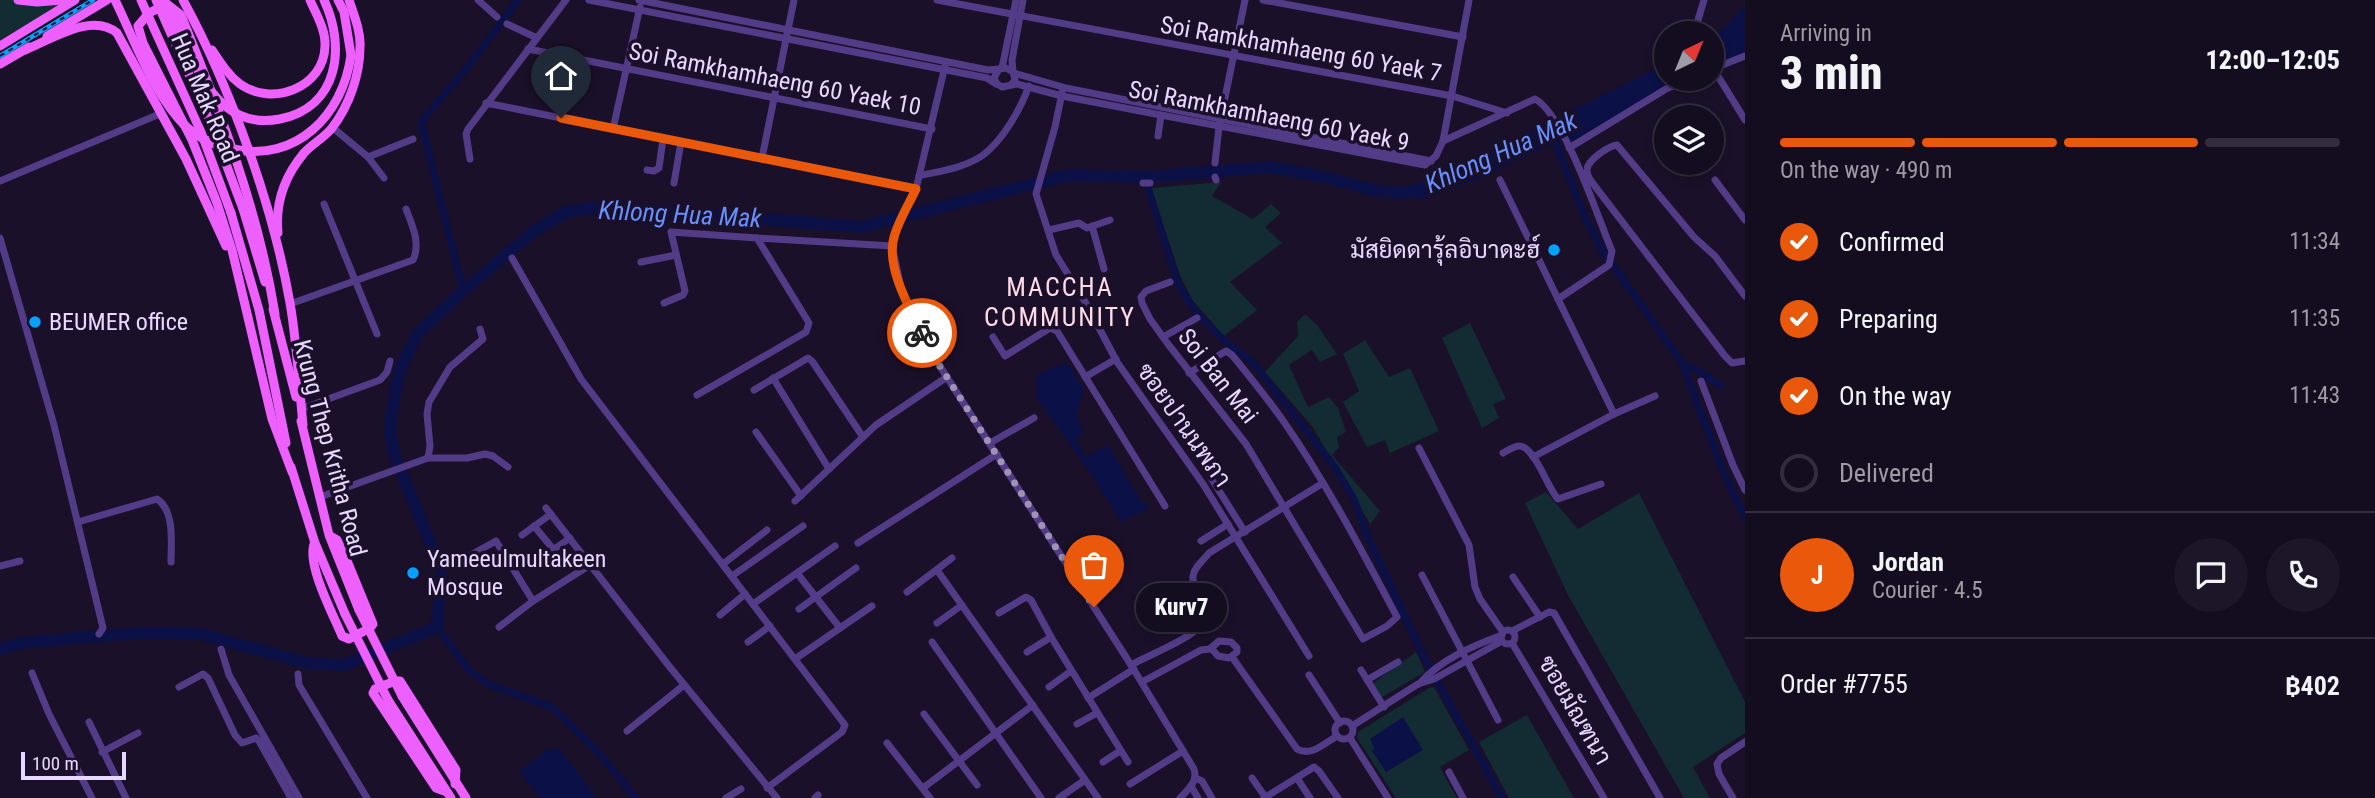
<!DOCTYPE html>
<meta charset="utf-8">
<style>
body{margin:0;font-family:"Roboto Condensed",Sarabun,sans-serif;background:#1d1528;color:#f1f3f6;height:100vh;display:flex;flex-direction:column;font-size:26px;white-space:nowrap}
*{box-sizing:border-box;margin:0}
p{font-size:23px;color:#9d9ba4}
.icon{flex:none;width:38px;height:38px;fill:none;stroke:currentColor;stroke-width:2;stroke-linecap:round;stroke-linejoin:round}
.map{position:relative;flex:1;overflow:hidden}
.panel{display:flex;flex-direction:column;background:#140c1f;width:630px}
.panel>*{flex:none}
.needle{width:46px;rotate:43deg}
.fabs{position:absolute;left:1654px;top:21px;display:grid;gap:14px}
.fabs a{display:grid;place-items:center;width:70px;height:70px;border-radius:50%;background:#140c1f;box-shadow:0 4px 10px #0003,0 0 0 2px #332c3d;font-size:35px}
.scale{position:absolute;left:21px;bottom:18px;width:105px;box-sizing:border-box;padding-left:7px;border:4px solid #e7d8ff;border-top:0;font-size:19px;line-height:24px;white-space:nowrap;color:#e7d8ff;-webkit-text-stroke:5px #1b1029;paint-order:stroke}
.pin{position:absolute;display:grid;place-items:center;width:60px;height:60px;color:#fff;margin:-72px -30px;border-radius:50% 50% 50% 0;rotate:-45deg;box-shadow:0 0 7px #0007}
.pin .icon{rotate:45deg}
.courier{position:absolute;display:grid;place-items:center;width:70px;height:70px;margin:-35px;border:5px solid #ea580c;border-radius:50%;background:#fff;color:#222;box-shadow:0 2px 9px #0007}
.bubble{position:absolute;height:49px;border-radius:24px;background:#140c1f;box-shadow:0 4px 10px #0003,0 0 0 2px #332c3d;font-size:23px;font-weight:800;line-height:49px;text-align:center}
.overview em{font-style:normal;font-weight:800}
.overview div{display:flex;flex-direction:column-reverse}
.overview{display:flex;align-items:center;justify-content:space-between;height:119px;padding:0 35px}
h1{font-size:46px;font-weight:800;line-height:52px}
.bar{display:grid;grid-template-columns:repeat(4,1fr);gap:10px 7px;align-content:center;height:84px;padding:0 35px}
.bar i{height:9px;border-radius:5px;background:#332c3d}
.bar .current{background:#ea580c}
.bar p{grid-column:span 4}
.line{display:flex;align-items:center;gap:18px;padding:0 35px;border-top:2px solid #332c3d}
.line div{flex:1}
.round{display:grid;place-items:center;flex:none;width:74px;height:74px;border-radius:37px;background:#1d1528}
ol{padding:0 35px;list-style:none}
li{display:flex;align-items:center;gap:21px;height:77px}
li p{margin-inline-start:auto}
li .icon{padding:7px;border-radius:50%;background:#ea580c;color:#fff;stroke-width:4}
li:last-child{color:#9d9ba4}
li i{width:38px;height:38px;border:4px solid #332c3d;border-radius:50%}
main{display:flex;flex:1;min-height:0}
.map>svg:first-child{display:block}
</style>
<main>
<div class="map">
<svg width="1745" height="798" viewBox="0 0 1745 798">
<rect width="100%" height="100%" fill="#1b1029"/>
<g fill="#132b33">
<polygon points="0,0 69,0 0,40"/>
<polygon points="1221,182 1212,196 1253,219 1271,204 1281,213 1265,227 1282,243 1230,282 1257,310 1224,336 1193,301 1180,275 1151,188"/>
<polygon points="1305,314 1317,325 1337,354 1320,362 1312,350 1289,365 1308,407 1329,397 1338,408 1346,432 1337,437 1339,447 1332,455 1380,511 1370,524 1312,426 1265,372 1298,336 1297,322"/>
<polygon points="1470,323 1506,399 1493,404 1499,418 1482,428 1442,338"/>
<polygon points="1365,340 1389,377 1410,368 1439,431 1390,453 1385,440 1367,447 1343,402 1359,391 1343,354"/>
<polygon points="1546,492 1578,529 1639,493 1745,702 1745,733 1693,767 1710,798 1684,798 1568,595 1525,503"/>
<polygon points="1416,652 1425,672 1382,697 1372,684"/>
<polygon points="1434,687 1469,750 1440,767 1457,798 1396,798 1357,738 1358,732 1429,688"/>
<polygon points="1527,715 1574,798 1509,798 1479,742"/>
</g>
<g fill="#0b1147">
<polygon points="1745,3 1745,52 1712,66 1712,40 1744,7"/>
<polygon points="1666,64 1666,79 1683,79 1664,87 1574,140 1558,141 1480,178 1416,201 1417,184 1467,162"/>
<polygon points="1067,362 1084,390 1076,414 1084,434 1076,438 1085,457 1108,445 1143,504 1147,504 1149,508 1121,522 1095,480 1036,397 1036,380 1038,374"/>
<polygon points="1403,717 1423,750 1386,772 1372,751 1374,748 1370,739"/>
<polygon points="559,748 597,798 540,798 519,771 545,751"/>
</g>
<g fill="none" stroke-linecap="round" stroke-linejoin="round">
<g stroke="#0b1147" stroke-width="7">
<polyline points="1552,133 1584,215 1602,250 1681,361 1724,473 1745,518"/>
<path d="M1145 177 1177 282C1188 303 1205 323 1223 339 1237 352 1254 359 1264 377L1335 467 1354 499 1368 538 1425 659 1502 798"/>
<polyline points="463,291 421,122 471,63 518,0"/>
<polyline points="1682,364 1698,370 1720,385"/>
<polyline points="437,627 467,668 488,684 552,707 594,748 636,798"/>
</g>
<polyline stroke="#0b1147" stroke-width="12" points="0,649 22,643 98,636 146,633 200,634 307,663 345,665 437,627 442,572 394,454 390,429 394,397 401,367 418,333 463,291 533,232 566,212 605,206 861,227 1069,175 1145,177 1271,167 1324,177 1377,191 1405,193 1430,187"/>
<g stroke="#533c87" stroke-width="7">
<polyline points="478,0 497,17"/>
<polyline points="589,0 987,78 996,84"/>
<polyline points="639,0 988,70 999,69"/>
<polyline points="937,0 1452,96 1507,113"/>
<polyline points="1263,0 1463,37"/>
<polyline points="1698,20 1704,0"/>
<polyline points="507,24 537,38"/>
<polyline points="528,49 932,129"/>
<path d="M946 62 916 189 895 234 892 246 902 292 934 357 1131 665 1194 769C1198 781 1189 789 1180 798"/>
<polyline points="1002,68 1016,0"/>
<polyline points="1713,68 1745,120"/>
<polyline points="1712,69 1745,56"/>
<polyline points="1013,72 1012,60 1023,0"/>
<polyline points="1014,73 1066,88 1431,161"/>
<polyline points="1011,85 1015,80 1013,72 1006,68 999,69 994,78 997,84 1002,87 1017,84 1062,96 1161,115 1425,165 1436,156 1443,141 1469,0"/>
<polyline points="1063,88 1055,127 1036,194 1056,255 1087,305 1117,362 1203,484 1309,656"/>
<polyline points="486,103 916,189"/>
<polyline points="332,127 368,157 384,178"/>
<polyline points="613,129 640,7"/>
<polyline points="1158,136 1161,115"/>
<path d="M1443 141 1535 99C1564 114 1598 218 1612 251L1609 265 1558 299"/>
<polyline points="1569,148 1666,89 1690,79"/>
<polyline points="368,157 413,139"/>
<polyline points="762,158 794,0"/>
<polyline points="470,159 466,134 468,129 566,0"/>
<polyline points="1215,163 1219,127 1245,0"/>
<polyline points="647,170 654,171 659,168 663,139"/>
<path d="M919 176C940 171 965 168 983 155 1003 140 1020 110 1029 86"/>
<polyline points="1215,177 1216,180"/>
<polyline points="1500,180 1614,414"/>
<polyline points="1715,180 1745,220"/>
<polyline points="0,181 162,113"/>
<polyline points="674,183 681,142"/>
<polyline points="1143,183 1150,183"/>
<polyline points="324,204 377,334"/>
<polyline points="1092,226 1104,269"/>
<polyline points="1049,230 1079,223 1087,228 1110,220"/>
<polyline points="0,238 54,425 103,628 99,634"/>
<polyline points="757,238 892,246"/>
<polyline points="512,258 581,379 845,725 842,732 767,788"/>
<polyline points="641,262 676,255"/>
<path d="M1170 282 1146 291 1141 297 1142 303 1150 319 1168 344 1246 444 1363 639 1387 626 1397 617C1362 551 1327 484 1284 422 1268 399 1250 377 1232 355L1226 351 1189 373"/>
<path d="M1745 296 1715 256 1694 237 1617 145C1609 146 1587 160 1587 170 1587 173 1589 178 1591 181L1725 356 1732 363 1745 361"/>
<polyline points="664,303 683,295 685,291 671,232 757,238 809,323 806,332 697,395"/>
<path d="M290 304 413 260C421 243 412 225 406 209"/>
<polyline points="993,337 1005,356 1050,328 1057,331 1165,506"/>
<polyline points="1163,337 1197,318"/>
<polyline points="1085,377 1116,359"/>
<polyline points="773,378 829,469"/>
<polyline points="1701,381 1733,465 1745,490"/>
<polyline points="754,390 808,358 812,361 863,437"/>
<polyline points="301,409 380,380 387,372 390,361"/>
<polyline points="756,432 801,496"/>
<polyline points="990,443 1034,418"/>
<polyline points="1419,448 1469,545 1475,587 1480,599 1503,632"/>
<path d="M1503 453C1507 451 1514 446 1519 446 1534 445 1548 489 1558 499L1601 484"/>
<polyline points="1533,457 1614,414 1655,396"/>
<polyline points="428,458 467,458 485,454 493,456 508,467"/>
<polyline points="1211,478 1245,532"/>
<polyline points="320,497 428,458 430,446 427,414 429,402 450,367 483,339 480,329"/>
<polyline points="795,501 876,425 947,377"/>
<polyline points="546,508 669,666 777,798"/>
<path d="M78 522 157 499C175 511 171 542 171 562"/>
<polyline points="534,526 554,550"/>
<polyline points="522,535 551,514"/>
<polyline points="1201,541 1228,524"/>
<polyline points="858,543 997,454"/>
<polyline points="543,557 570,538"/>
<polyline points="458,562 496,541 533,601"/>
<polyline points="723,564 767,530"/>
<polyline points="0,566 20,561"/>
<polyline points="937,570 1098,798"/>
<polyline points="797,573 840,628"/>
<polyline points="1422,575 1498,720"/>
<polyline points="732,576 803,526"/>
<polyline points="1513,577 1540,617"/>
<polyline points="907,592 952,558"/>
<polyline points="753,604 835,546"/>
<polyline points="799,609 856,568"/>
<polyline points="999,613 1026,597 1031,600 1051,637 1128,762"/>
<polyline points="720,615 745,594"/>
<polyline points="937,623 962,605"/>
<polyline points="499,627 533,601 590,565"/>
<circle cx="1508" cy="637" r="7"/>
<polyline points="1512,631 1549,612 1554,613 1660,798"/>
<polygon points="1219,641 1231,642 1237,648 1237,652 1229,658 1218,656 1211,648"/>
<polyline points="748,642 770,626"/>
<polyline points="932,642 1041,798"/>
<polyline points="1512,643 1604,798"/>
<polyline points="221,649 229,675 299,798"/>
<polyline points="1027,652 1051,637"/>
<path d="M1232 657 1297 749C1311 757 1325 743 1337 736"/>
<polyline points="795,659 872,606"/>
<path d="M1131 665C1147 656 1188 640 1199 627 1215 609 1191 595 1193 576 1194 567 1204 560 1209 553L1323 483"/>
<polyline points="1361,670 1384,707"/>
<polyline points="32,673 49,714 92,798"/>
<polyline points="298,674 299,685 367,798"/>
<polyline points="1309,675 1340,723"/>
<polyline points="1367,680 1398,662"/>
<polyline points="1142,682 1201,650 1211,649"/>
<path d="M1419 684C1440 660 1472 646 1502 635"/>
<polyline points="179,687 203,674 208,678 235,735 242,743 256,738 259,741 291,798"/>
<polyline points="1049,687 1071,671"/>
<polyline points="1088,698 1134,669"/>
<polyline points="924,714 977,785"/>
<circle cx="1344" cy="730" r="9"/>
<polyline points="89,722 126,798"/>
<polyline points="1077,724 1097,713"/>
<polyline points="1352,726 1418,684 1434,679 1502,641"/>
<polyline points="627,731 684,685"/>
<polyline points="1350,738 1388,798"/>
<polyline points="887,743 930,798"/>
<polyline points="102,752 138,733"/>
<polyline points="1103,762 1120,751"/>
<polyline points="1449,772 1463,798"/>
<polyline points="1195,778 1202,781 1212,798"/>
<polyline points="1252,778 1266,798"/>
<polyline points="1297,778 1310,798"/>
<polyline points="1130,784 1183,751"/>
<polyline points="1191,786 1198,798"/>
<polyline points="923,788 1033,705"/>
<polyline points="726,798 741,789"/>
<polyline points="815,798 818,795"/>
<polyline points="1059,798 1085,780"/>
<polyline points="1264,798 1314,767 1319,771 1338,798"/>
<polyline points="1733,798 1719,774 1717,764 1721,758 1745,742"/>
</g>
<g stroke="#ee60fe" stroke-width="9">
<polyline points="18,0 37,2 63,0"/>
<path d="M183 0C230 86 273 206 290 303 297 343 299 385 303 425"/>
<polyline points="338,0 344,12 351,55"/>
<polyline points="47,36 107,0"/>
<polyline points="0,46 75,0"/>
<path d="M25 50C52 39 92 12 117 33L186 159 226 246"/>
<path d="M212 50C220 62 228 75 240 84 272 107 324 88 325 46 326 30 316 14 310 0"/>
<polyline points="0,64 29,47"/>
<polyline points="243,209 265,282"/>
<polyline points="231,213 259,310 286,443"/>
<path d="M278 233C275 203 284 177 304 153 312 144 324 138 332 128 349 106 360 75 360 47 361 32 354 15 349 0"/>
<polyline points="273,309 296,397"/>
<path d="M275 314C258 208 221 114 181 15L167 4 149 13 138 26 143 43 192 140 217 203 232 250 272 419 292 472"/>
<polyline points="301,421 329,535 359,610"/>
<polyline points="291,467 315,543 345,614"/>
<path d="M314 544C307 566 333 614 342 636L349 639 370 628 373 624 343 551 337 540 330 536"/>
<polyline points="402,696 466,798"/>
<polyline points="388,700 451,798"/>
<polyline points="447,792 436,788 373,693 375,689 395,681 400,681 456,770 455,784"/>
</g>
<g stroke="#06a1fd" stroke-width="4.5">
<polyline id="rail" points="0,56 93,0"/>
</g>
<use href="#rail" stroke="#1b1029" stroke-width="2" stroke-dasharray="5" stroke-linecap="butt"/>
<g stroke="#ee60fe" stroke-width="9">
<path d="M115 0C134 39 150 85 178 118 192 135 212 145 233 149 296 163 343 115 351 55"/>
<polyline points="141,0 201,132 231,213"/>
<polyline points="156,0 211,124 243,209"/>
<path d="M164 0C181 32 197 82 225 106 241 119 260 123 280 119 339 107 346 47 324 0"/>
<polyline points="359,610 402,696"/>
<polyline points="345,614 388,700"/>
</g>
</g>
<g fill="none" stroke-linecap="round" stroke-linejoin="round">
<polyline stroke="#a092b4" stroke-width="7" stroke-dasharray="0 12.6" points="922,333 934,357 1094,607"/>
<path stroke="#ea580c" stroke-width="9" d="M561 118 916 189C909 204 900 218 895 234 884 264 909 307 922 333"/>
</g>
<g fill="#06a1fd" stroke="#1b1029" stroke-width="2.5">
<circle cx="1554" cy="250" r="7"/>
<circle cx="35" cy="322" r="7"/>
<circle cx="413" cy="573" r="7"/>
</g>
<g text-anchor="middle" dominant-baseline="central" stroke-width="7" stroke-linejoin="round" paint-order="stroke">
<g font-size="24" fill="#e7d8ff" stroke="#1b1029">
<text transform="translate(1301 49) rotate(10)">Soi Ramkhamhaeng 60 Yaek 7</text>
<text transform="translate(775 79) rotate(11)">Soi Ramkhamhaeng 60 Yaek 10</text>
<text transform="translate(205 98) rotate(67)">Hua Mak Road</text>
<text transform="translate(1269 116) rotate(11)">Soi Ramkhamhaeng 60 Yaek 9</text>
<text transform="translate(1218 376) rotate(52)">Soi Ban Mai</text>
<text transform="translate(1184 425) rotate(55)">ซอยปานนพภา</text>
<text transform="translate(330 448) rotate(75)">Krung Thep Kritha Road</text>
<text transform="translate(1575 710) rotate(60)">ซอยมัณฑนา</text>
</g>
<g font-size="24" fill="#e7d8ff" stroke="#1b1029" text-anchor="start">
<text x="1540" y="250" text-anchor="end">มัสยิดดารุ้ลอิบาดะฮ์</text>
<text x="49" y="322">BEUMER office</text>
<text x="427" y="559">Yameeulmultakeen<tspan x="427" dy="28">Mosque</tspan></text>
</g>
<g font-size="26" font-style="italic" fill="#678ffe" stroke="#1b1029">
<text transform="translate(1501 152) rotate(-24)">Khlong Hua Mak</text>
<text transform="translate(680 214) rotate(3)">Khlong Hua Mak</text>
</g>
<g font-size="26" letter-spacing="2" fill="#ffdae7" stroke="#1b1029">
<text x="1060" y="287">MACCHA<tspan x="1060" dy="30">COMMUNITY</tspan></text>
</g>
</g>
</svg>
<div class="fabs">
<a><svg class="needle" viewBox="-14 -14 28 28"><path d="M0-13l5 13h-10z" fill="#e53935"/><path d="M0 13l5-13h-10z" fill="#9d9ba4"/></svg></a>
<a><svg class="icon" aria-label="layers" viewBox="0 0 24 24"><path d="M12 4l9 5-9 5-9-5zM3 14l9 5 9-5"/></svg></a>
</div>
<div class="scale">100 m</div>
<div class="pin" style="left:1094px;top:607px;background:#ea580c"><svg class="icon" aria-label="bag" viewBox="0 0 24 24"><path d="M5 8h14l-1 12H6zM9 8a3 3 0 0 1 6 0"/></svg></div>
<div class="pin" style="left:561px;top:118px;background:#1f2937"><svg class="icon" aria-label="home" viewBox="0 0 24 24"><path d="M3 11l9-7 9 7M6 9v11h12V9"/></svg></div>
<div class="courier" style="left:922px;top:333px"><svg class="icon" aria-label="bike" viewBox="0 0 24 24"><circle cx="6" cy="16" r="4"/><circle cx="18" cy="16" r="4"/><path d="M6 16l4-8h5l3 8M10 8l3 8H6M13 5h3"/></svg></div>
<div class="bubble" style="left:1136px;top:583px;width:91px">Kurv7</div>
</div>
<section class="panel">
<div class="overview"><div><h1>3 min</h1><p>Arriving in</p></div><em>12:00–12:05</em></div>
<div class="bar"><i class="current"></i><i class="current"></i><i class="current"></i><i></i><p>On the way · 490 m</p></div>
<ol>
<li><svg class="icon" aria-label="check" viewBox="0 0 24 24"><path d="M5 12l5 5 9-10"/></svg>Confirmed<p>11:34</p></li>
<li><svg class="icon" aria-label="check" viewBox="0 0 24 24"><path d="M5 12l5 5 9-10"/></svg>Preparing<p>11:35</p></li>
<li><svg class="icon" aria-label="check" viewBox="0 0 24 24"><path d="M5 12l5 5 9-10"/></svg>On the way<p>11:43</p></li>
<li><i></i>Delivered</li>
</ol>
<div class="line" style="height:126px"><b class="round" style="background:#ea580c;color:#fff">J</b><div><b>Jordan</b><p>Courier · 4.5</p></div><a class="round"><svg class="icon" aria-label="chat" viewBox="0 0 24 24"><path d="M4 5h16v11H9l-5 4z"/></svg></a><a class="round"><svg class="icon" aria-label="phone" viewBox="0 0 24 24"><path d="M5 4h4l2 5-3 2q2 4 5 5l2-3 5 2v4C11 20 4 13 5 4z"/></svg></a></div>
<div class="line" style="height:91px"><div>Order #7755</div><b>฿402</b></div>
</section>
</main>
